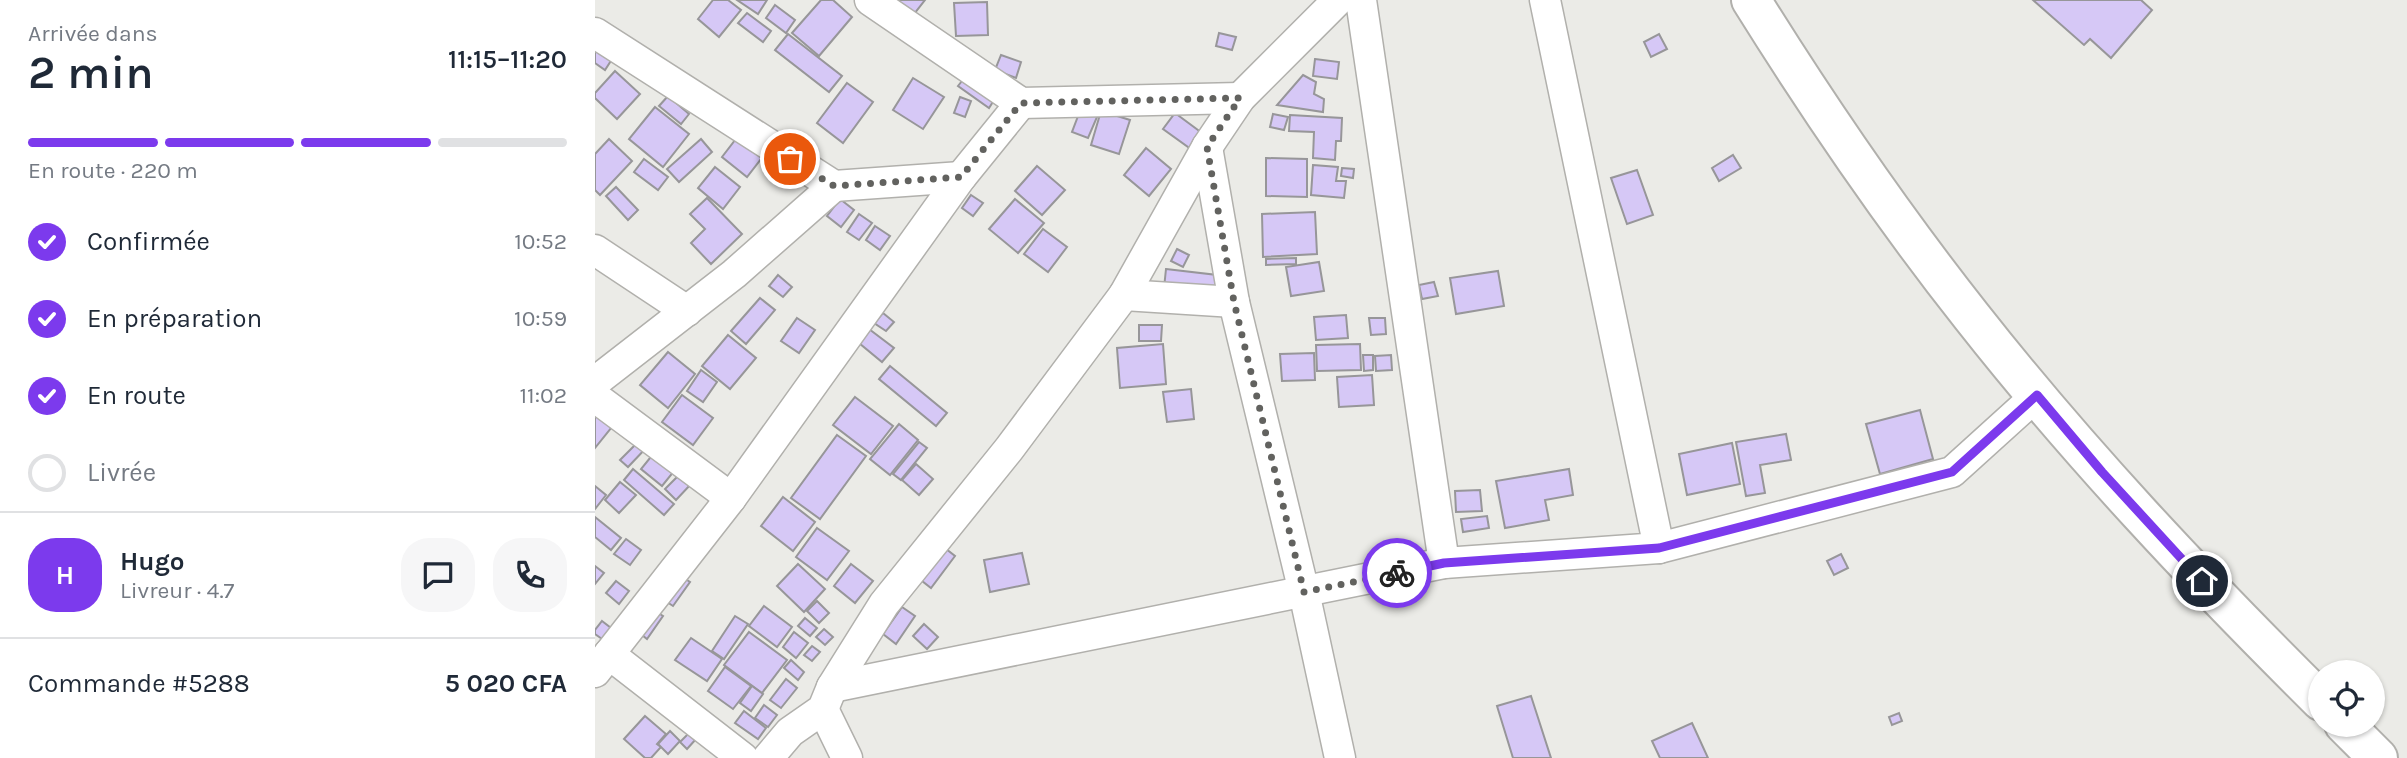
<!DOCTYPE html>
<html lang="fr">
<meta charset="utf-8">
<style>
body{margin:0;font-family:Karla,sans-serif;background:#f6f6f7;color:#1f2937;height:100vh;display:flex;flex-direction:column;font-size:26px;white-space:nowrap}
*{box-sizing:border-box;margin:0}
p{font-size:23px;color:#747a83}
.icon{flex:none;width:38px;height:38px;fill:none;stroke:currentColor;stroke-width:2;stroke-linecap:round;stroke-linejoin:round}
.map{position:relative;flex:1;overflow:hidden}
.sheet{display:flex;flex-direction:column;background:#fff;width:595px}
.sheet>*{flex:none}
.tools{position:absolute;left:1713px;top:660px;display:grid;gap:14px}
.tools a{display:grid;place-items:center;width:77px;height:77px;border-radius:50%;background:#fff;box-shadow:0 2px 5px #0004;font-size:35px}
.pin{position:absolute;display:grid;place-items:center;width:60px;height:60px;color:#fff;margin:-30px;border:4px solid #fff;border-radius:50%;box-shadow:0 2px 7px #0007}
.courier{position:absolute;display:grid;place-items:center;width:70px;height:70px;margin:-35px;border:5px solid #7c3aed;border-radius:50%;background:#fff;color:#222;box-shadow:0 2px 9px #0007}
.overview em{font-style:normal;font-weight:600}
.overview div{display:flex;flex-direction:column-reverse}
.overview{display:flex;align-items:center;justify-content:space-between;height:119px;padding:0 28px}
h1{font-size:46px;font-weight:600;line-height:52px}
.bar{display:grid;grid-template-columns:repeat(4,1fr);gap:10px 7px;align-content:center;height:84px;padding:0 28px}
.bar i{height:9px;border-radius:5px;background:#e0e1e3}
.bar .selected{background:#7c3aed}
.bar p{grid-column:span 4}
.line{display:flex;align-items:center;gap:18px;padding:0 28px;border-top:2px solid #e0e1e3}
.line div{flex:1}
.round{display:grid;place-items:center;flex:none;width:74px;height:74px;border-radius:28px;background:#f6f6f7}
ol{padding:0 28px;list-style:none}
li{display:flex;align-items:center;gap:21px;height:77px}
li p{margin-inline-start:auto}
li .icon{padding:7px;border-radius:50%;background:#7c3aed;color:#fff;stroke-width:4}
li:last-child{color:#747a83}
li i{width:38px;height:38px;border:4px solid #e0e1e3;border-radius:50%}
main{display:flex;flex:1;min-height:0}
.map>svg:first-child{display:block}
</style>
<main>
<section class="sheet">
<div class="overview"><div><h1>2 min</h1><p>Arrivée dans</p></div><em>11:15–11:20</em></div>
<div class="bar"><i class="selected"></i><i class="selected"></i><i class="selected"></i><i></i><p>En route · 220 m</p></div>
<ol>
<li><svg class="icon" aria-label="check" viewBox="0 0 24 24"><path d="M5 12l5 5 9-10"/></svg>Confirmée<p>10:52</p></li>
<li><svg class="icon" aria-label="check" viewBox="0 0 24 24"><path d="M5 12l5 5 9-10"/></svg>En préparation<p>10:59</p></li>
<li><svg class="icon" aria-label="check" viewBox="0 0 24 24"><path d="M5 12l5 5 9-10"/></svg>En route<p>11:02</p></li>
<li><i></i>Livrée</li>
</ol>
<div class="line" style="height:126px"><b class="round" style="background:#7c3aed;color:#fff">H</b><div><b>Hugo</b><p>Livreur · 4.7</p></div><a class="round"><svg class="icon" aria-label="chat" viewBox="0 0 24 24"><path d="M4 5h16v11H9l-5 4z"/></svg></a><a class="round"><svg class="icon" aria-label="phone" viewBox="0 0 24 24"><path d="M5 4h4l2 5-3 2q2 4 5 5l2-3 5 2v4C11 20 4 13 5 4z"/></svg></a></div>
<div class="line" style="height:91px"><div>Commande #5288</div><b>5 020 CFA</b></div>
</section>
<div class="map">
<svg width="1812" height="758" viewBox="0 0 1812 758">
<rect width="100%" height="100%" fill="#ebebe7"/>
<g fill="#d6c8f6" stroke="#979699" stroke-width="2">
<polygon points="118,0 133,0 146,10 124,37 103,19"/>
<polygon points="142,0 172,0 163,14"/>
<polygon points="226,0 238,0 257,17 224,56 197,33"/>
<polygon points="302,0 330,0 319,14"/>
<polygon points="1438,0 1546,0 1557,10 1516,58 1495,39 1489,45"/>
<polygon points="392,2 393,35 361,36 359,3"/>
<polygon points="180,5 200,20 191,33 171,18"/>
<polygon points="152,13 176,31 168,42 143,23"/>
<polygon points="624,33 641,37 637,50 621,46"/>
<polygon points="193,34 247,76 234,92 180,50"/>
<polygon points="1064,34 1072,49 1056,57 1049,42"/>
<polygon points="0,44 19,56 10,70 0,63"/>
<polygon points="406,55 426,62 421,78 400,70"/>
<polygon points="720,59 744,62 742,79 718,76"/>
<polygon points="20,71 45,94 22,119 0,98 0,93"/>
<polygon points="708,75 721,82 719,94 729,99 728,112 682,105"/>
<polygon points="371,76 401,97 394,108 363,86"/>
<polygon points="318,78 349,97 328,129 298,110"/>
<polygon points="252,83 278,102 248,143 222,123"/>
<polygon points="73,96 94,114 86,124 64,106"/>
<polygon points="365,97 376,101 370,117 359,113"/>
<polygon points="488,103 505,110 493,138 477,132"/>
<polygon points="60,107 94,134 68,167 34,139"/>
<polygon points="506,111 535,120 524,154 496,145"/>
<polygon points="580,113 611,136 600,152 568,129"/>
<polygon points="678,114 693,117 689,130 675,127"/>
<polygon points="695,115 747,118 746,141 741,141 740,160 718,158 719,132 694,131"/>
<polygon points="144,135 169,155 152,177 127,157"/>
<polygon points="14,139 37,161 5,195 0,190 0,154"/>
<polygon points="106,139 117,152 84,182 72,169"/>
<polygon points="551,148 576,169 554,196 529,175"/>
<polygon points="1138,155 1146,168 1124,181 1117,168"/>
<polygon points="671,158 712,159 712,197 671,196"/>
<polygon points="49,159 73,177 63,190 39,172"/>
<polygon points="718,165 743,167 741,181 751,181 749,198 716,195"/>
<polygon points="442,166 470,190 447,215 420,191"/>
<polygon points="120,167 145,187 128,209 103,188"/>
<polygon points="747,168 759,169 758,178 746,176"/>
<polygon points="1042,170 1058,215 1032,224 1016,178"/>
<polygon points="21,187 43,210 33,220 11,196"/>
<polygon points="376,195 388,203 378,216 367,208"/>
<polygon points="112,198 147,234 116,264 96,243 110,229 95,214"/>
<polygon points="245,199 259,210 246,227 232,216"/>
<polygon points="420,199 449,223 423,253 394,229"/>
<polygon points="720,212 722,254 668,257 667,214"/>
<polygon points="264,214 277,223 264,240 252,232"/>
<polygon points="280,226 295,236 285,250 271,240"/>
<polygon points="448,229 472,247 453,272 429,254"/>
<polygon points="582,249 594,255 588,267 576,261"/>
<polygon points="701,258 701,264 671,265 671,259"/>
<polygon points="724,262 729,291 696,296 691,267"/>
<polygon points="571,269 622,275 621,294 569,288"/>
<polygon points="903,271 909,306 861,314 855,278"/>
<polygon points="183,275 197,287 188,297 174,286"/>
<polygon points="839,282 843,296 827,299 824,285"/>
<polygon points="165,298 180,310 151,344 136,331"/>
<polygon points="288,313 299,322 291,331 279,323"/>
<polygon points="751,315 753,338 721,340 719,317"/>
<polygon points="202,318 220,330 204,353 186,341"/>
<polygon points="774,318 790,318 791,334 776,335"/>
<polygon points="544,325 567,325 566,341 544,341"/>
<polygon points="274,329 299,348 287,362 264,343"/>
<polygon points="133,335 161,358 135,389 107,366"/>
<polygon points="568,344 571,384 525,388 522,348"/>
<polygon points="765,344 766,370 722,371 721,345"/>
<polygon points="73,352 100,374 73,408 45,385"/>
<polygon points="719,353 720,380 687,381 685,354"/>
<polygon points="768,355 778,355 778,370 769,371"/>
<polygon points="796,355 797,370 781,371 780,356"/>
<polygon points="295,366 352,413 341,426 284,379"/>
<polygon points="106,370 122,382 108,402 92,391"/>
<polygon points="777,375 779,405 744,407 742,377"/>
<polygon points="596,389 599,419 572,422 568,392"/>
<polygon points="87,395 118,418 98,445 67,422"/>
<polygon points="260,397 298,426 276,454 238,425"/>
<polygon points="1325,410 1338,459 1285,474 1271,424"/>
<polygon points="0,413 17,427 0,448"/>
<polygon points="304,424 323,440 295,475 275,459"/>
<polygon points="1191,434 1196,460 1165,465 1170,493 1151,496 1141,442"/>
<polygon points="242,435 271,456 225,519 196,498"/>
<polygon points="46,439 53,446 33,467 25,460"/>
<polygon points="324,442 332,448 306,480 298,474"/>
<polygon points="1137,443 1145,484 1092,495 1084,454"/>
<polygon points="59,453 80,470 67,486 46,469"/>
<polygon points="321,464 338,479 324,495 307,480"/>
<polygon points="38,469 79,504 69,515 29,480"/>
<polygon points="974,469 978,495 950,500 954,520 910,528 901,481"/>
<polygon points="85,474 96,484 81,500 70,489"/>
<polygon points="25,482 41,495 24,513 10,500"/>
<polygon points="0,486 11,495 0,509"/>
<polygon points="885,490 887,511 861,512 860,491"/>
<polygon points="188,497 220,522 198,551 166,526"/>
<polygon points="892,516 894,528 868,532 866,519"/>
<polygon points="0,517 26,538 16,550 0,537"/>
<polygon points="222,528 254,551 232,580 201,557"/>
<polygon points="31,539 46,550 35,565 19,554"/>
<polygon points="346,545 360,556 336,588 322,577"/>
<polygon points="427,553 434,584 395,592 389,560"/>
<polygon points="1246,554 1253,568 1239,575 1232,561"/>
<polygon points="203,564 230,589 209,612 182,586"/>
<polygon points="256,564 278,581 260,603 239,586"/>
<polygon points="0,566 9,573 0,584"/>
<polygon points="83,574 95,582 78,606 66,598"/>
<polygon points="21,581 34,591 24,604 11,593"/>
<polygon points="222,601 234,613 224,623 212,611"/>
<polygon points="169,606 197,627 182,647 154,626"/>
<polygon points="307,607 320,616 301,644 288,634"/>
<polygon points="57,609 68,616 52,639 42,631"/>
<polygon points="140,616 153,624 129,659 117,651"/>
<polygon points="210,618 222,628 215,636 203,626"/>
<polygon points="7,621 16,628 7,639 0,634 0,630"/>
<polygon points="329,624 343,637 332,649 318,636"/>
<polygon points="229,629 238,637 230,645 221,637"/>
<polygon points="154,632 192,660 167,693 129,665"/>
<polygon points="199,632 213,643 201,658 188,647"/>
<polygon points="96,638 127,659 112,681 80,660"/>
<polygon points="217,646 225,652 217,661 209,655"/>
<polygon points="196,660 209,672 203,680 189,668"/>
<polygon points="130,667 156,686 138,709 113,691"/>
<polygon points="191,679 202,688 186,708 175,700"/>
<polygon points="157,686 168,694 156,711 145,703"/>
<polygon points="936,696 956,758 918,758 902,706"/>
<polygon points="169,705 182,715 173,727 160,718"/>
<polygon points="149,711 171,728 163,739 140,723"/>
<polygon points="1304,713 1307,721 1297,725 1294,717"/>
<polygon points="50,716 71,734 62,744 66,747 56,758 50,758 29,739"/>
<polygon points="1097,723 1113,758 1065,758 1057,741"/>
<polygon points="75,731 85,741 73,754 63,744"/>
<polygon points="94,733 101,739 92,749 85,742"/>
</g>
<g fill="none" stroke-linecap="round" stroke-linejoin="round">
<g stroke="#b1b0ac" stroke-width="33">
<g id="street">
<polyline points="275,0 426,103 645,98"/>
<polyline points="766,0 849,563"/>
<polyline points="0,33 239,186 366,177"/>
<polyline points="612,147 639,302 709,592 745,758"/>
<polyline points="0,250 92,311"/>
<polyline points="529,295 639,302"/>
<polyline points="0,382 139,274 239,186"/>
<polyline points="0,397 136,498"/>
<polyline points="1064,548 1357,472 1442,395"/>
<polyline points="14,654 148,758"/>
<polyline points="0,672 136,498 366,177 426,103"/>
<polyline points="237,687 849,563 1064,548 950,0"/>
<polyline points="228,709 252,758"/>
<polyline points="173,758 195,732 228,709 237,687 289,604 414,449 529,295 612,147 645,98 743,0"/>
</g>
</g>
<g stroke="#b1b0ac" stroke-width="42">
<g id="highway">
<path d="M1156 0C1224 109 1297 216 1377 317 1484 453 1603 579 1726 701"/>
<polyline points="1749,724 1783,758"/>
</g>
</g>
<use href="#street" stroke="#fff" stroke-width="30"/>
<use href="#highway" stroke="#fff" stroke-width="38"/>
</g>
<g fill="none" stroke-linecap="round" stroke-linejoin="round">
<polyline stroke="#62625f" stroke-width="7" stroke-dasharray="0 12.6" points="195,159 239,186 366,177 426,103 645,98 612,147 639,302 709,592 802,573"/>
<polyline stroke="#7c3aed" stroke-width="9" points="802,573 849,563 1064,548 1357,472 1442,395 1507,472 1607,581"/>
</g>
</svg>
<div class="tools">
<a><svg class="icon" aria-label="locate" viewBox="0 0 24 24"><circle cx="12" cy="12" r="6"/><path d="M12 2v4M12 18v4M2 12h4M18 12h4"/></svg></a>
</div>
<div class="pin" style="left:195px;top:159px;background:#ea580c"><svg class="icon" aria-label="bag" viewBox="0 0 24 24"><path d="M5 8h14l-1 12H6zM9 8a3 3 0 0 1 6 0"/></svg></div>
<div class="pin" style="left:1607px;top:581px;background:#1f2937"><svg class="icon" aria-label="home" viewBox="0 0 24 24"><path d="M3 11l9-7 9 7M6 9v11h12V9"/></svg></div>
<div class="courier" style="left:802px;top:573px"><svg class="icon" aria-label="bike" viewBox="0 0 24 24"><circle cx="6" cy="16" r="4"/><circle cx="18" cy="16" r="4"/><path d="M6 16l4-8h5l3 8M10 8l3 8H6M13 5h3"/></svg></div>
</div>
</main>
